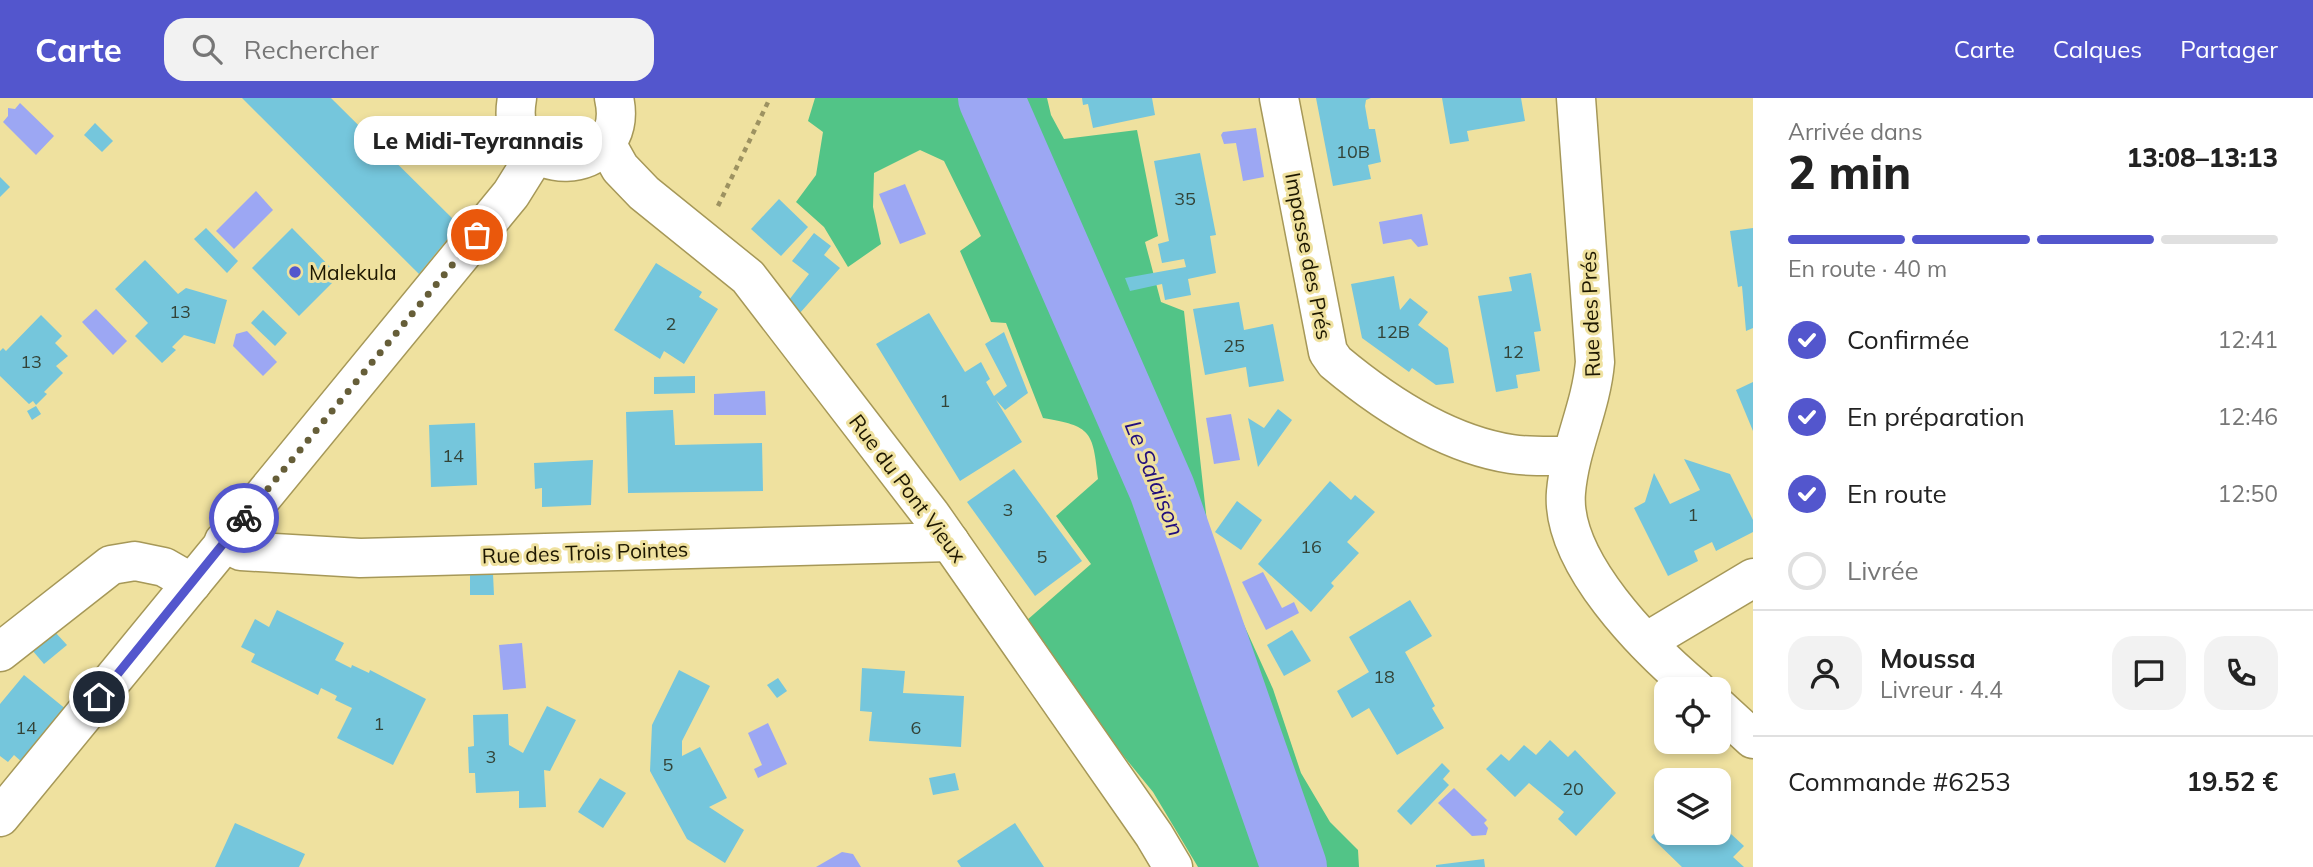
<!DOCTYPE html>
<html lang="fr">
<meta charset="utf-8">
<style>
body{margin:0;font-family:Mulish,sans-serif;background:#f2f2f2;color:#222;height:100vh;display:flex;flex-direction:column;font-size:26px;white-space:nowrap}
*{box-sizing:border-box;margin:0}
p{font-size:23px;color:#767676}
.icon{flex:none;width:38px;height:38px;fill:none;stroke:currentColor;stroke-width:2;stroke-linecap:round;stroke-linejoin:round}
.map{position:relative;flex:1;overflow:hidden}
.panel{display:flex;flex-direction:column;background:#fff;width:560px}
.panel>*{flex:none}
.tools{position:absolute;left:1654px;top:579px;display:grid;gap:14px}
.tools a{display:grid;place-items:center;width:77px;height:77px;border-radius:14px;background:#fff;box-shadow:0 4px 10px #0003;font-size:35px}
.pin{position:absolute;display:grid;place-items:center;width:60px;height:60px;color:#fff;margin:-30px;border:4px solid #fff;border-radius:50%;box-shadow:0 2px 7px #0007}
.courier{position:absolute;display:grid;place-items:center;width:70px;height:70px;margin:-35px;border:5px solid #5356cd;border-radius:50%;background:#fff;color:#222;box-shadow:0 2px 9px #0007}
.bubble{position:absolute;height:49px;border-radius:21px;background:#fff;box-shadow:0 4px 10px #0003;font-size:23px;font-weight:800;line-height:49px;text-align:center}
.summary em{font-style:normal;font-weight:800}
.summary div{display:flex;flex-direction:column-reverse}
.summary{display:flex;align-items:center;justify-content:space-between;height:119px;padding:0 35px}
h1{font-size:46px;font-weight:800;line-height:52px}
.bar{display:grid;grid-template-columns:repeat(4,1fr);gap:10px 7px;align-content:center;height:84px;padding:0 35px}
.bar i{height:9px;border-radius:5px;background:#e0e0e0}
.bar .on{background:#5356cd}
.bar p{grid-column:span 4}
.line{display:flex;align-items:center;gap:18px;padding:0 35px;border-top:2px solid #e0e0e0}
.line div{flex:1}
.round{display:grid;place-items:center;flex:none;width:74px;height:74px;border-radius:21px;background:#f2f2f2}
ol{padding:0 35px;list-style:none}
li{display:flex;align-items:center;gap:21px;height:77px}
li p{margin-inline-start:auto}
li .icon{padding:7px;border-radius:50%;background:#5356cd;color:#fff;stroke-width:4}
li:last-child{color:#767676}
li i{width:38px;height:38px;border:4px solid #e0e0e0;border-radius:50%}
header{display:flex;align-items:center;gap:42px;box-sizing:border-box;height:98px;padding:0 35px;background:#5356cd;color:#fff}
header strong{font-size:33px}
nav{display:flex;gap:38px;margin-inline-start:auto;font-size:24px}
.search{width:490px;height:63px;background:#f2f2f2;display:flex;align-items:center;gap:18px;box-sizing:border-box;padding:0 24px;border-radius:21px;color:#767676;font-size:26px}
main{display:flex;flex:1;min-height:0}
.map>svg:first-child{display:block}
</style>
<header>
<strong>Carte</strong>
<div class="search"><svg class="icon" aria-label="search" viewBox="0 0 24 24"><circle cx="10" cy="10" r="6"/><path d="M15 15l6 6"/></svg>Rechercher</div>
<nav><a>Carte</a><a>Calques</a><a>Partager</a></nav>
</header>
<main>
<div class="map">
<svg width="1753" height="769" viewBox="0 0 1753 769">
<rect width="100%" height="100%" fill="#efe19f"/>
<path fill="#52c487" d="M815 0H1047L1051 17 1064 41 1137 32 1158 138 1145 144 1161 204 1184 213 1210 452 1273 591 1301 675 1330 724 1358 752 1359 769H1198L1153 694 1095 623 1026 523 1091 466 1056 418 1098 381C1093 333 1091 328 1043 320L1006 225 991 224 960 153 981 138 944 63 920 52 874 75 873 109 881 146 848 169 824 129 796 104 816 77 823 34 808 23Z"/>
<g fill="#9ca7f3">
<polygon points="20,5 54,38 36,57 3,24 8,18 8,10 15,11"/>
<polygon points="1256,30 1264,79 1243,83 1236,45 1224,46 1221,37 1223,34"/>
<polygon points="905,86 926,136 900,146 879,96"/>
<polygon points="256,93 273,112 234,151 216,133"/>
<polygon points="1422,116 1428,147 1418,149 1411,141 1383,146 1379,124"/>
<polygon points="96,211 127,243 113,257 82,224"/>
<polygon points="247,233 277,264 263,278 233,248 236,236"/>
<polygon points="765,293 766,317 714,317 714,296"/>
<polygon points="1231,316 1240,362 1214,366 1206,320"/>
<polygon points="1263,474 1282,510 1294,504 1299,515 1266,532 1242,484"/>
<polygon points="522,545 526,590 503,592 499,547"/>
<polygon points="768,625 787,666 758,680 754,671 762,667 748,635"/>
<polygon points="1454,690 1487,722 1484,725 1488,730 1486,737 1472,738 1438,705"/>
<polygon points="842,754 853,756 861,769 816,769"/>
</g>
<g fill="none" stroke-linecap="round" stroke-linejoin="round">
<polyline stroke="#9ca7f3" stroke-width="66" points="991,0 1162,391 1294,769"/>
</g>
<g fill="#75c6dc">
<polygon points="242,0 331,0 459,127 419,176"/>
<polygon points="1082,0 1152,0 1155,17 1093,30 1088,6 1083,7"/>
<polygon points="1316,0 1371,0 1366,2 1365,8 1369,31 1375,31 1381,64 1368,67 1371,81 1333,88"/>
<polygon points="1442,0 1521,0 1525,23 1467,33 1469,43 1450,46"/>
<polygon points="95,25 113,43 102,54 84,37"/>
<polygon points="1200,55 1216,137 1210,138 1216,175 1188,181 1191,197 1165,202 1162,186 1130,193 1125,180 1186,169 1184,161 1162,165 1158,146 1169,143 1154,63"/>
<polygon points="0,79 10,89 0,99"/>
<polygon points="779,101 808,129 781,158 751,131"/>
<polygon points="206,130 238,163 227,175 194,141"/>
<polygon points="292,130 339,178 299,218 252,170"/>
<polygon points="1753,130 1753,230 1746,233 1742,188 1738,189 1730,133"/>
<polygon points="814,135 831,148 824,157 840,170 799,216 789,202 809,176 792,163"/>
<polygon points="145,162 178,196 186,190 227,202 215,246 184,237 172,249 176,252 162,265 135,238 148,225 115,191"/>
<polygon points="656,165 702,194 699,199 718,211 684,266 664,253 660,261 614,232"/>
<polygon points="1531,175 1541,233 1534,234 1540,273 1516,277 1518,290 1496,294 1478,198 1512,193 1509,179"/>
<polygon points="1394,178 1400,212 1410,200 1428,214 1418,227 1448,250 1454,285 1436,287 1412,270 1409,274 1362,240 1351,186"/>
<polygon points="1239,204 1244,232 1273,226 1284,283 1249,289 1246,269 1205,277 1193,211"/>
<polygon points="263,212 287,235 275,248 251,225"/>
<polygon points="929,215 965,274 981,264 990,281 986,284 994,298 1007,288 985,246 1004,234 1028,295 1005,312 996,302 1022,344 960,383 876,246"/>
<polygon points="41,217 62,238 55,245 68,258 56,268 63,275 44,294 47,296 36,307 33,303 29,306 0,278 0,253 3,250 6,253"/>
<polygon points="695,278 695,295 654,296 654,279"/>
<polygon points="1753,284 1753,333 1736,292"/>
<polygon points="36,308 41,316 32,322 27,313"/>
<polygon points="1278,311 1292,322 1258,369 1248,320 1264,330"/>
<polygon points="673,312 675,347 762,345 763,393 628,395 626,314"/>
<polygon points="475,325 477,387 431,389 429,327"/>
<polygon points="1684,361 1730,376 1753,422 1753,434 1716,453 1712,444 1694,453 1698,463 1668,478 1634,410 1645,404 1654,375 1670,406 1700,392"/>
<polygon points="593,362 591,407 542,409 542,390 535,391 534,365"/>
<polygon points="1014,371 1082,463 1035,498 967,404"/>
<polygon points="1330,383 1351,402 1355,397 1375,414 1347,444 1359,455 1331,485 1334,488 1311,514 1258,466"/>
<polygon points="1237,403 1262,422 1241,452 1215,434"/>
<polygon points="493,476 494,497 470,497 470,477"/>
<polygon points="1410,502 1432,538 1405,554 1435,608 1432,610 1444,630 1397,657 1369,610 1352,620 1337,593 1369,574 1349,539"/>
<polygon points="277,512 344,545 335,562 351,570 352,567 369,575 370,572 426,601 393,667 337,640 352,610 335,602 337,598 321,590 318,597 251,564 255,556 241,549 255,521 269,529"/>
<polygon points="1292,532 1311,563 1284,578 1267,547"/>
<polygon points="55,534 67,547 44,566 32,552"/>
<polygon points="862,570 905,573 903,595 964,598 961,649 869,643 872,614 860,613"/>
<polygon points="679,572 710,588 682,643 682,658 700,649 727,700 709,709 744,732 725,765 687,741 650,673 652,627"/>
<polygon points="24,577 67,612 23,665 14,657 8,664 0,658 0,606"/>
<polygon points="778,580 787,593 777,600 767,587"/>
<polygon points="547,608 576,622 550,673 544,672 546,709 519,710 519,693 476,695 475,675 469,675 468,649 474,648 473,617 508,616 509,647 523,655"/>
<polygon points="1550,642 1568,659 1575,652 1616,695 1576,738 1558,721 1564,714 1529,685 1515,699 1486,671 1501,656 1509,663 1524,647 1536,657"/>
<polygon points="1442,665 1450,673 1443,681 1449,687 1411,727 1397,713"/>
<polygon points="955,675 959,692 933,697 929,680"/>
<polygon points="600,680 626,695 603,730 578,714"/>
<polygon points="1666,722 1666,735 1718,735 1718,724 1744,748 1733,759 1744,769 1682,769 1651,739"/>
<polygon points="235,725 305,756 299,769 215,769"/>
<polygon points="1015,725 1044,769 961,769 957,763"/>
<polygon points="1484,761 1485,769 1436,769 1436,767"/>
</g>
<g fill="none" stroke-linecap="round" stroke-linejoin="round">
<g stroke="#a69858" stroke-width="41">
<g id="minor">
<path d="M1279 0 1328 254 1335 264C1384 305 1447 346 1511 356 1530 359 1551 358 1571 358"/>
<path d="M1576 0 1595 264C1591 310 1570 348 1566 394 1560 464 1647 550 1697 592"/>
<polyline points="606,45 620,70 644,95 748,179 931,417 1154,737 1173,769"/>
<polyline points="224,443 241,453 360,460 950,444"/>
<polyline points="1646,544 1753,480"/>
<polyline points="0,554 111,467 135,463 164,469 192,485"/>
<polyline points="1718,609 1753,641"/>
</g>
</g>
<g stroke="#a69858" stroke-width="41">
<g id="secondary">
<path d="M517 0C501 88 633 82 614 0"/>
<polyline points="0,719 511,96 536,56"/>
</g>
</g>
<polyline stroke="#9d9261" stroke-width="4.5" stroke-dasharray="5 5" stroke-linecap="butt" points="718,108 770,0"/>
<use href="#minor" stroke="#fff" stroke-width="38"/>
<use href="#secondary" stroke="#fff" stroke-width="38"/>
</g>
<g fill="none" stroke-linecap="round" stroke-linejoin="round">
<polyline stroke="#665e38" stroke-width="7" stroke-dasharray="0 12.6" points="244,420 477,137"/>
<polyline stroke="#5356cd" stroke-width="9" points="99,599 244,420"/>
</g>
<circle fill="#5356cd" stroke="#efe19f" stroke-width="2.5" cx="295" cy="174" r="7"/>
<g text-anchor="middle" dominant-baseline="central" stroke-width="6" stroke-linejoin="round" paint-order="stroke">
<g font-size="18" fill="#334337">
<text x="1353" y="53">10B</text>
<text x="1185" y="100">35</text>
<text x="180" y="213">13</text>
<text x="671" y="225">2</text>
<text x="1393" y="233">12B</text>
<text x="1234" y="247">25</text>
<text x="1513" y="253">12</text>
<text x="31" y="263">13</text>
<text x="945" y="302">1</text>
<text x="453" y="357">14</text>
<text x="1008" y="411">3</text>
<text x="1693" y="416">1</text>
<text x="1311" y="448">16</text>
<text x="1042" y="458">5</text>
<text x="1384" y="578">18</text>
<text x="379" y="625">1</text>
<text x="26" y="629">14</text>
<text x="916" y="629">6</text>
<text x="491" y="658">3</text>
<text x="668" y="666">5</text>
<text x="1573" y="690">20</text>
</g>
<g font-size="21" fill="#1d1700" stroke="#efe19f">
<text transform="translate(1309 158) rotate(79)">Impasse des Prés</text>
<text transform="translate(1590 216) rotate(-92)">Rue des Prés</text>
<text transform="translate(908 390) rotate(53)">Rue du Pont Vieux</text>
<text transform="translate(585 454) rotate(-2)">Rue des Trois Pointes</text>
</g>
<g font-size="21" fill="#1d1700" stroke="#efe19f" text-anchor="start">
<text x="309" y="174">Malekula</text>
</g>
<g font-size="23" font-style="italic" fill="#220e7d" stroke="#efe19f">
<text transform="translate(1155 380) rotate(68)">Le Salaison</text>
</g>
</g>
</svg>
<div class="tools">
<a><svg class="icon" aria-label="locate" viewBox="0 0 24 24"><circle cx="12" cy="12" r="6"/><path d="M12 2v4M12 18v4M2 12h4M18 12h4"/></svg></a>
<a><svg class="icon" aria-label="layers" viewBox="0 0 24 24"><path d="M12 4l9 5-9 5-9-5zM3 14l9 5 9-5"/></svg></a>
</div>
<div class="pin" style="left:477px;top:137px;background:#ea580c"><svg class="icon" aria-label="bag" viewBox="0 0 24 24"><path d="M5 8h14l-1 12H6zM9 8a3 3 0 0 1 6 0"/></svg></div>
<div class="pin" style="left:99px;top:599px;background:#1f2937"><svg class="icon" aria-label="home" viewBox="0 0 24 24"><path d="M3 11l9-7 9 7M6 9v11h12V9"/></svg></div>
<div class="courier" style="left:244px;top:420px"><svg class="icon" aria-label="bike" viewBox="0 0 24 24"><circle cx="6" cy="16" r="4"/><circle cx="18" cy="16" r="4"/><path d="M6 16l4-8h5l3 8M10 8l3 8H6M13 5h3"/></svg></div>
<div class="bubble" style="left:354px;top:18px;width:248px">Le Midi-Teyrannais</div>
</div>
<section class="panel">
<div class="summary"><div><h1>2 min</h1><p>Arrivée dans</p></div><em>13:08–13:13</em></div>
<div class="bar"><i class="on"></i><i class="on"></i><i class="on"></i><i></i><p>En route · 40 m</p></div>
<ol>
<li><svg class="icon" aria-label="check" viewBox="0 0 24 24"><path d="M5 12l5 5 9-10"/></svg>Confirmée<p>12:41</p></li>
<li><svg class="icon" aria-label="check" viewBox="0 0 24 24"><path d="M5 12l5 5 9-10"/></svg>En préparation<p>12:46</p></li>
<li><svg class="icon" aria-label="check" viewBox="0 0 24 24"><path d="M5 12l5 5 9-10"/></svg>En route<p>12:50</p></li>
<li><i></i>Livrée</li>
</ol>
<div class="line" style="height:126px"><a class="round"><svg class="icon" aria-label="person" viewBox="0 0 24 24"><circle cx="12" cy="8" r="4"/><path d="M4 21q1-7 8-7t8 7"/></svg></a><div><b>Moussa</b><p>Livreur · 4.4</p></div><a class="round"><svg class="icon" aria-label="chat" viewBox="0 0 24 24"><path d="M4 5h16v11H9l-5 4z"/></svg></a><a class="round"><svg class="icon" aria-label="phone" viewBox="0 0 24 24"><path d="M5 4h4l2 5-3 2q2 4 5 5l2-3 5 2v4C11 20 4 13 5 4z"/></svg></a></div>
<div class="line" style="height:91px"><div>Commande #6253</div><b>19.52 €</b></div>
</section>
</main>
